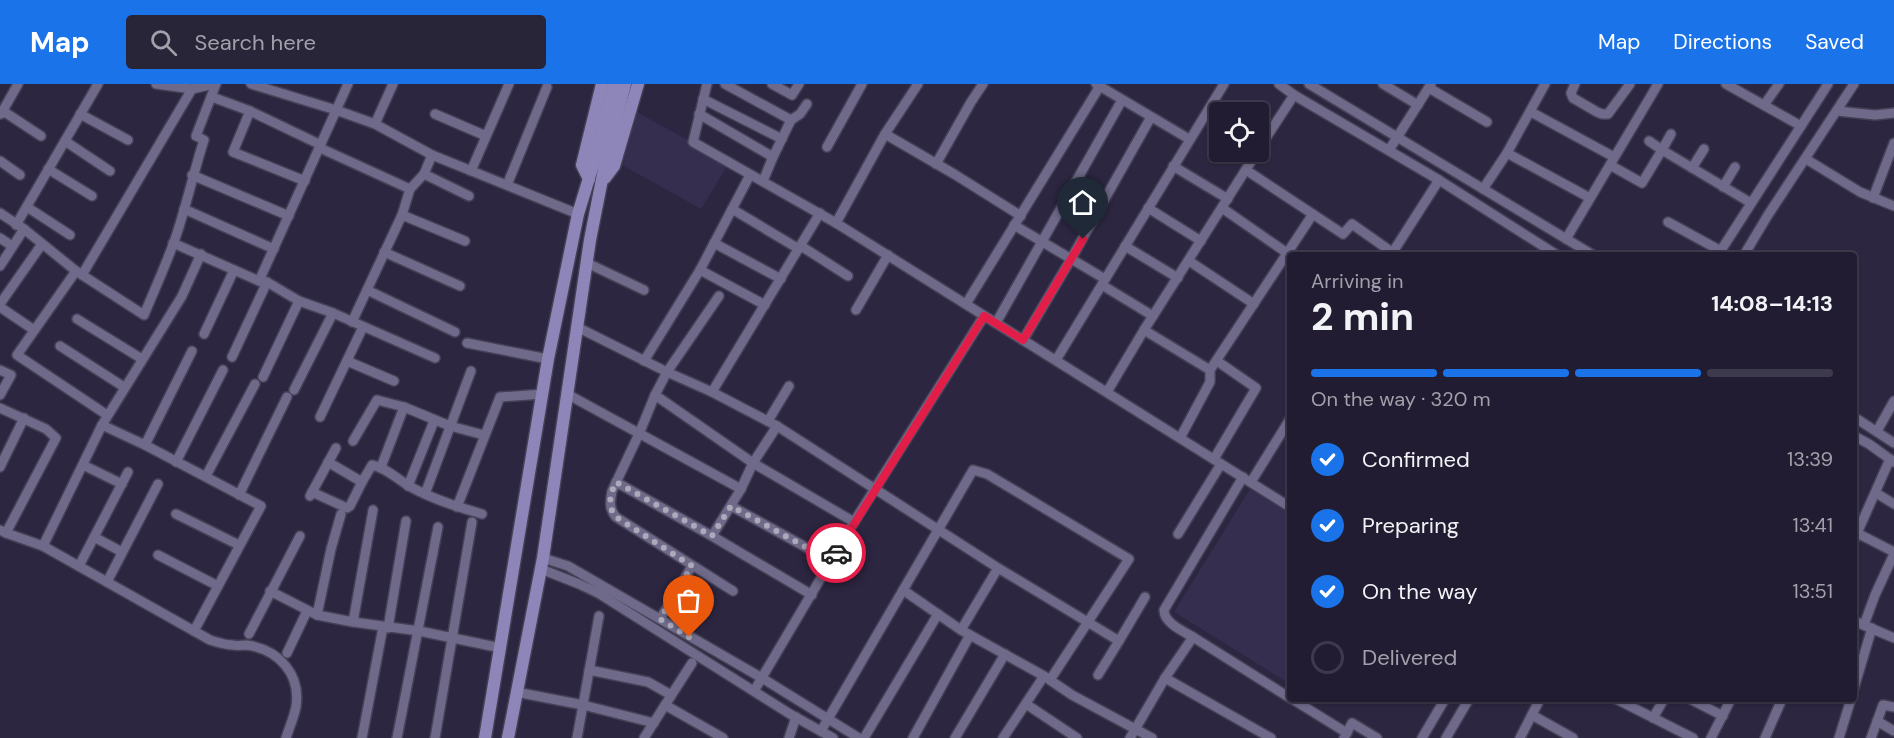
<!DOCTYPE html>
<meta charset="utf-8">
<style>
body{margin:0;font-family:"DM Sans",sans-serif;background:#292539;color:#f1f3f6;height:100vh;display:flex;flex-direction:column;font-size:22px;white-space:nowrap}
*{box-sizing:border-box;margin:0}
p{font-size:20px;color:#a2a1ab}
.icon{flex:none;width:33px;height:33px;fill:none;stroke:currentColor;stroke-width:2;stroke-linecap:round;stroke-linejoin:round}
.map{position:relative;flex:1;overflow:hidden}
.drawer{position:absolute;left:1287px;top:168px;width:570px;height:450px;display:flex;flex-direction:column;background:#211c31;border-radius:6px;box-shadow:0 2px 4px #0004,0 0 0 2px #3e3a4d}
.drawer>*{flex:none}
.tools{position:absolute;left:1209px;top:18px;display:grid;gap:12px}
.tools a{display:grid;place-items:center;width:60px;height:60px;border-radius:6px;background:#211c31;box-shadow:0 2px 4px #0004,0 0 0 2px #3e3a4d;font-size:30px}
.pin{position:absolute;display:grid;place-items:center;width:51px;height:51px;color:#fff;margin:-62px -26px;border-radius:50% 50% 50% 0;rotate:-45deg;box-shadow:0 0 6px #0007}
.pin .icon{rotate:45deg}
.courier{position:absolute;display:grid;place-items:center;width:60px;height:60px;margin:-30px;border:4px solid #e11d48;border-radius:50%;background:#fff;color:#222;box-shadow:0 2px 8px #0007}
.summary em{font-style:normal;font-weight:700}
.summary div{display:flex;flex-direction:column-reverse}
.summary{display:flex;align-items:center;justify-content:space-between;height:102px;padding:0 24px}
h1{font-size:39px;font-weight:700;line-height:45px}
.bar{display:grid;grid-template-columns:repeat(4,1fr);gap:9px 6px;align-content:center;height:72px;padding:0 24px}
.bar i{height:8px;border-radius:4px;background:#3e3a4d}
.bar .active{background:#1a73e8}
.bar p{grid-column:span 4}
ol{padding:0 24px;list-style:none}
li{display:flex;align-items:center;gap:18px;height:66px}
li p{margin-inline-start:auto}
li .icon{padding:6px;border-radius:50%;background:#1a73e8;color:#fff;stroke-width:4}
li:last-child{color:#a2a1ab}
li i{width:33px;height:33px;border:3px solid #3e3a4d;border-radius:50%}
header{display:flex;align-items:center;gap:36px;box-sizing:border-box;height:84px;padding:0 30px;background:#1a73e8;color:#fff}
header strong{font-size:28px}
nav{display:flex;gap:33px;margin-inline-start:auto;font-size:21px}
.search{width:420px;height:54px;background:#292539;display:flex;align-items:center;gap:15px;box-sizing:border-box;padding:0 21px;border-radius:6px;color:#a2a1ab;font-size:22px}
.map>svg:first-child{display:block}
</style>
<header>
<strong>Map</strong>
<div class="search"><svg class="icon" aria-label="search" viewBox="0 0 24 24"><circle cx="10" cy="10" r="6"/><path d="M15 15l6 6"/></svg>Search here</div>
<nav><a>Map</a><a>Directions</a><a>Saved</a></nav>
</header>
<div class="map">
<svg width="1894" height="654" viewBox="0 0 1894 654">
<rect width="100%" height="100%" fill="#2c2641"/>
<g fill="#352e4f">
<polygon points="637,28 729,79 701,125 622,81"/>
<polygon points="1250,405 1290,430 1290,600 1174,528"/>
</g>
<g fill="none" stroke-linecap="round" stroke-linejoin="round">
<g stroke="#454056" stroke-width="12">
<g id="minor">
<polyline points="156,0 192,5 214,0"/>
<polyline points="251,0 336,26 375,40 432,71 578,130"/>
<polyline points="707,0 693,58 836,139 1290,423"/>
<polyline points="772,0 792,11 799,0"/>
<polyline points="1096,0 1189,55"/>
<polyline points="1279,0 1294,11 1439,96 1557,171"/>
<polyline points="1309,0 1593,171"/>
<polyline points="1383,0 1418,21"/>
<polyline points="1575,0 1571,9 1573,14 1597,28 1602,30 1608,30 1630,0"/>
<polyline points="1726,0 1801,42"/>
<polyline points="1429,4 1487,38"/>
<polyline points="212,13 250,27 321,61"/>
<polyline points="703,15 782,55"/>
<polyline points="1764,21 1779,0"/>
<polyline points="3,27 41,52"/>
<polyline points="250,27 233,68 305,97"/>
<polyline points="1837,27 1875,31 1894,29"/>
<polyline points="1531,28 1614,73"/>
<polyline points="1,30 18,0"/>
<polyline points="80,30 128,56"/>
<polyline points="435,30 486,52"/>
<polyline points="699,30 773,73 791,36 725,0"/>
<polyline points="791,36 800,30 807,20"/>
<polyline points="375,40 393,0"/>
<polyline points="885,50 954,90 1021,132"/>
<polyline points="65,57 110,87"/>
<polyline points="1649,57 1662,66 1671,50"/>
<polyline points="827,63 862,0"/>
<polyline points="320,64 410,105"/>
<polyline points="1258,66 1294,11"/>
<polyline points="1389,66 1431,0"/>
<polyline points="1507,69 1590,114"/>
<polyline points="1806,75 1860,108 1894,122"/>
<polyline points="0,77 20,91"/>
<polyline points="936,80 971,18 983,0"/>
<polyline points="1610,81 1642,99 1662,66 1751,119"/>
<polyline points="1173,82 1228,115"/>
<polyline points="1692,84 1704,65"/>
<polyline points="48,85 92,112"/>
<polyline points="1246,86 1343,150 1352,140 1396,171"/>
<polyline points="471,87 509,0"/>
<polyline points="424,90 469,112"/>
<polyline points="192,91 289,132"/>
<polyline points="763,97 773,73"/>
<polyline points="507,101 547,3"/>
<polyline points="1723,103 1735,83"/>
<polyline points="1483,105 1507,69 1545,0"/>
<polyline points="1873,114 1894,59"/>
<polyline points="27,123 70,151"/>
<polyline points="1148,124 1201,157"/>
<polyline points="1222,124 1287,169"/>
<polyline points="184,125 274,165"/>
<polyline points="732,125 799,165"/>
<path d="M0 129 24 145 76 187 144 231C154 207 165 183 174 158 186 124 193 90 204 56L196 52 216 0"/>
<polyline points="402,131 465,157"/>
<polyline points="1668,138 1721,167"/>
<polyline points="836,139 885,50 918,0"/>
<polyline points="16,141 98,0"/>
<polyline points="1014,141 1105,195"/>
<polyline points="0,154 12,162"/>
<polyline points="1566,155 1658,0"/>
<polyline points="173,159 259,197 267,198 299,217 333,229 435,274"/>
<polyline points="714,159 781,195"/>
<polyline points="801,162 848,192"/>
<polyline points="1125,162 1178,194"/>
<polyline points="384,168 460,202"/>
<polyline points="1391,171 1439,96"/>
<polyline points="1718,171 1828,0"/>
<polyline points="1744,171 1768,131 1854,0"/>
<polyline points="1189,177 1254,220"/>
<polyline points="587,179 644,206"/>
<polyline points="0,182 24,145"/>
<polyline points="700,186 765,221"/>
<polyline points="76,187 17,271 107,331"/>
<polyline points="82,191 192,5"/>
<polyline points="259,197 348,0"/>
<polyline points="1102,201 1153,232"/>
<polyline points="367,206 455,248"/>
<polyline points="719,212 667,288 655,311 753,379 854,438"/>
<polyline points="0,220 42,160"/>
<polyline points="966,220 1100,2"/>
<polyline points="0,223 34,246"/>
<polyline points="856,226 888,171"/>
<polyline points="77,235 142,275"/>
<polyline points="352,238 402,131 410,105 424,90 432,71"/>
<polyline points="996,239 1122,16"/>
<polyline points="577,243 667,288 712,308 777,342 998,484 1119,557 1098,591"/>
<polyline points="1144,246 1210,286 1210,298 1180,354"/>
<polyline points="204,250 234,186"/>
<polyline points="1023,256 1071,175 1151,33"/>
<polyline points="467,259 548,275"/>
<polyline points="60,262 124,303"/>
<polyline points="232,273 267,198"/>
<polyline points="1056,276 1224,0"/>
<polyline points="347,277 394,297"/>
<polyline points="644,277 700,186 750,91"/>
<polyline points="0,286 11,291 0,311"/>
<polyline points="1210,286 1313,130"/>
<polyline points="263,293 299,217"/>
<polyline points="294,306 333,229"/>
<polyline points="712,308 820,129"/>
<polyline points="1107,308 1144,246 1257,68"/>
<polyline points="567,310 741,405"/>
<path d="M655 311 639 350 612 407C610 417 609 425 616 433L733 507"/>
<polyline points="0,324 46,345 56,354 6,449"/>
<polyline points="320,333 363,243"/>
<polyline points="1854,333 1894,359"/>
<polyline points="768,337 789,302"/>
<polyline points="102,341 145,361 261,422 194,547"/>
<polyline points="1877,347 1894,317"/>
<polyline points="1854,352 1869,360 1894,378"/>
<polyline points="353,357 377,316 404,323 450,342 484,351"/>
<polyline points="145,361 192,267"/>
<polyline points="1214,375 1256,304 1217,277"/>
<polyline points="176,378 223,286"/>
<path d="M328 378 362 398 372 381C387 384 397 395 409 402 432 415 457 423 482 430"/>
<polyline points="83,381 122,400"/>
<polyline points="0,383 24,334"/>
<polyline points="381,383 404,323"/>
<polyline points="206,392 255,300"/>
<polyline points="616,398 712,452 812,511"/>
<polyline points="1251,398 1290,335"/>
<polyline points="408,402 434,337"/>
<polyline points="312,408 347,424 350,422 362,398"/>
<polyline points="1876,409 1894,420"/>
<polyline points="425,410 471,287"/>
<polyline points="239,411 287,313"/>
<polyline points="310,412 336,364"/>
<polyline points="731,422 831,477"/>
<polyline points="457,423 500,313 543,310"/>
<polyline points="176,430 239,461"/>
<path d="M0 446 6 449 43 462 210 556C217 558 225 561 233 561 237 562 242 561 247 561 279 566 301 590 296 623 294 633 289 644 286 654"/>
<polyline points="1857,449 1894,468"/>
<polyline points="1178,450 1221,380"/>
<polyline points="712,452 741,405 753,379 777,342"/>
<polyline points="94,453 122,468"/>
<polyline points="1854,456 1890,375"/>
<polyline points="43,462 102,341 182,212 201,170"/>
<polyline points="158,471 218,502"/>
<polyline points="543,474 568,482 762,594 859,654"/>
<polyline points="79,482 128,388"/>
<polyline points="541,485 579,500 598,509 790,630 833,654"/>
<polyline points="107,498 158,400"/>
<polyline points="903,506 961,546 1044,592 1072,611 1152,654"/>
<polyline points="270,507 317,531 353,538 419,547 501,564"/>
<polyline points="317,531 331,465 341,430"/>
<polyline points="660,535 692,482"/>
<polyline points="1854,537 1894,554"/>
<polyline points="353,538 373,426"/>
<polyline points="1864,541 1875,511 1894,470"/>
<polyline points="388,544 406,437"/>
<polyline points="961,546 998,484"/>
<polyline points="249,550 300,452"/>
<path d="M1193 553C1183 547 1164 539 1164 526L1243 393"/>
<polyline points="1119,557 1145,513"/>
<polyline points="287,569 307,527"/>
<polyline points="589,586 648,598 671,611"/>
<polyline points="1165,594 1271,654"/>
<polyline points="1854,604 1872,544"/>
<polyline points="754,607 854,438 984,232"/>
<polyline points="516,608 583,621 654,639"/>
<polyline points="1292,615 1347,649"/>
<polyline points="1616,615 1693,654"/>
<polyline points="1690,615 1723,632"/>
<polyline points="1026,620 1077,654"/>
<polyline points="665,621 723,654"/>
<polyline points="1532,631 1573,654"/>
<polyline points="1653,634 1664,615"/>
<polyline points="1877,637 1894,647"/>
<polyline points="821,647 973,386 987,390 1129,475 1050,596"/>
<polyline points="362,654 383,543"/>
<polyline points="397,654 438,443"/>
<polyline points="435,654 472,438"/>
<polyline points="577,654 599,532"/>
<polyline points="644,654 692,579"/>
<polyline points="789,654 796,633"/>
<polyline points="864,654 938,530"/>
<polyline points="913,654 970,551"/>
<polyline points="955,654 1005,570"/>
<polyline points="1003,654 1044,592"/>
<polyline points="1130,654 1165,594 1193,553 1290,614"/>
<polyline points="1344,654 1352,639 1377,654"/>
<polyline points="1422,654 1445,615"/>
<polyline points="1446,654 1469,615"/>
<polyline points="1520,654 1540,615"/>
<polyline points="1711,654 1731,615"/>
<polyline points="1765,654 1782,615"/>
<polyline points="1839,654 1851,615"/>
<polyline points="1871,654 1883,621 1894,623"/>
</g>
</g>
<g stroke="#454056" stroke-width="15">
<g id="major">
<polyline points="605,94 614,82 638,0"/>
<polyline points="589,95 582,81 602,0"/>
<polyline points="485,654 548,275 578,130 597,68 614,0"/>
<polyline points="508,654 543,474 590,156 607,70 625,0"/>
</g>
</g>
<use href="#minor" stroke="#6f6a89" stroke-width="9"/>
<use href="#major" stroke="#8e85b8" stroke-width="12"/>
</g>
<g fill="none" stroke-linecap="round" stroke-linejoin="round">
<path stroke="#aca9bb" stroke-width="6" stroke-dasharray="0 10.8" d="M689 553 660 535 692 482 616 433C607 422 610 410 616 398L712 452 731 422 831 477 836 469"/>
<polyline stroke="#e11d48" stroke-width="8" points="836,469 984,232 1023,256 1083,155"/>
</g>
</svg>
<div class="tools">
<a><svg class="icon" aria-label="locate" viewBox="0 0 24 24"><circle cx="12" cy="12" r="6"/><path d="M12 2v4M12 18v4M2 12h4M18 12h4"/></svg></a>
</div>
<div class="pin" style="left:689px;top:553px;background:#ea580c"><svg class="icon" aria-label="bag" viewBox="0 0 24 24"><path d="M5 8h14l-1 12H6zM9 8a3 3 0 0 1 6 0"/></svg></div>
<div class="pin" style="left:1083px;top:155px;background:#1f2937"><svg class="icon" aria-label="home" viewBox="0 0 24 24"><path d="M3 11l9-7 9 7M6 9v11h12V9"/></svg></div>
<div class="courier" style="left:836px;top:469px"><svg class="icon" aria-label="car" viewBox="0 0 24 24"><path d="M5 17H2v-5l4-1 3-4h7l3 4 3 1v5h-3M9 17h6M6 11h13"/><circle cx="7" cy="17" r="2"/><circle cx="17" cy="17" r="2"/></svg></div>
<section class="drawer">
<div class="summary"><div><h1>2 min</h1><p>Arriving in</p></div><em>14:08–14:13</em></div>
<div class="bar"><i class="active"></i><i class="active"></i><i class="active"></i><i></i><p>On the way · 320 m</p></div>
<ol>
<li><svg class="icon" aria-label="check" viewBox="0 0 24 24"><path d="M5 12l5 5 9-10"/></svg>Confirmed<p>13:39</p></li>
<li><svg class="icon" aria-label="check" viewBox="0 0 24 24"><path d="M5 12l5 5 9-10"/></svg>Preparing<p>13:41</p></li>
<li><svg class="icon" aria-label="check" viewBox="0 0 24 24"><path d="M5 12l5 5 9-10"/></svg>On the way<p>13:51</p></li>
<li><i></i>Delivered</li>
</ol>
</section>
</div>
